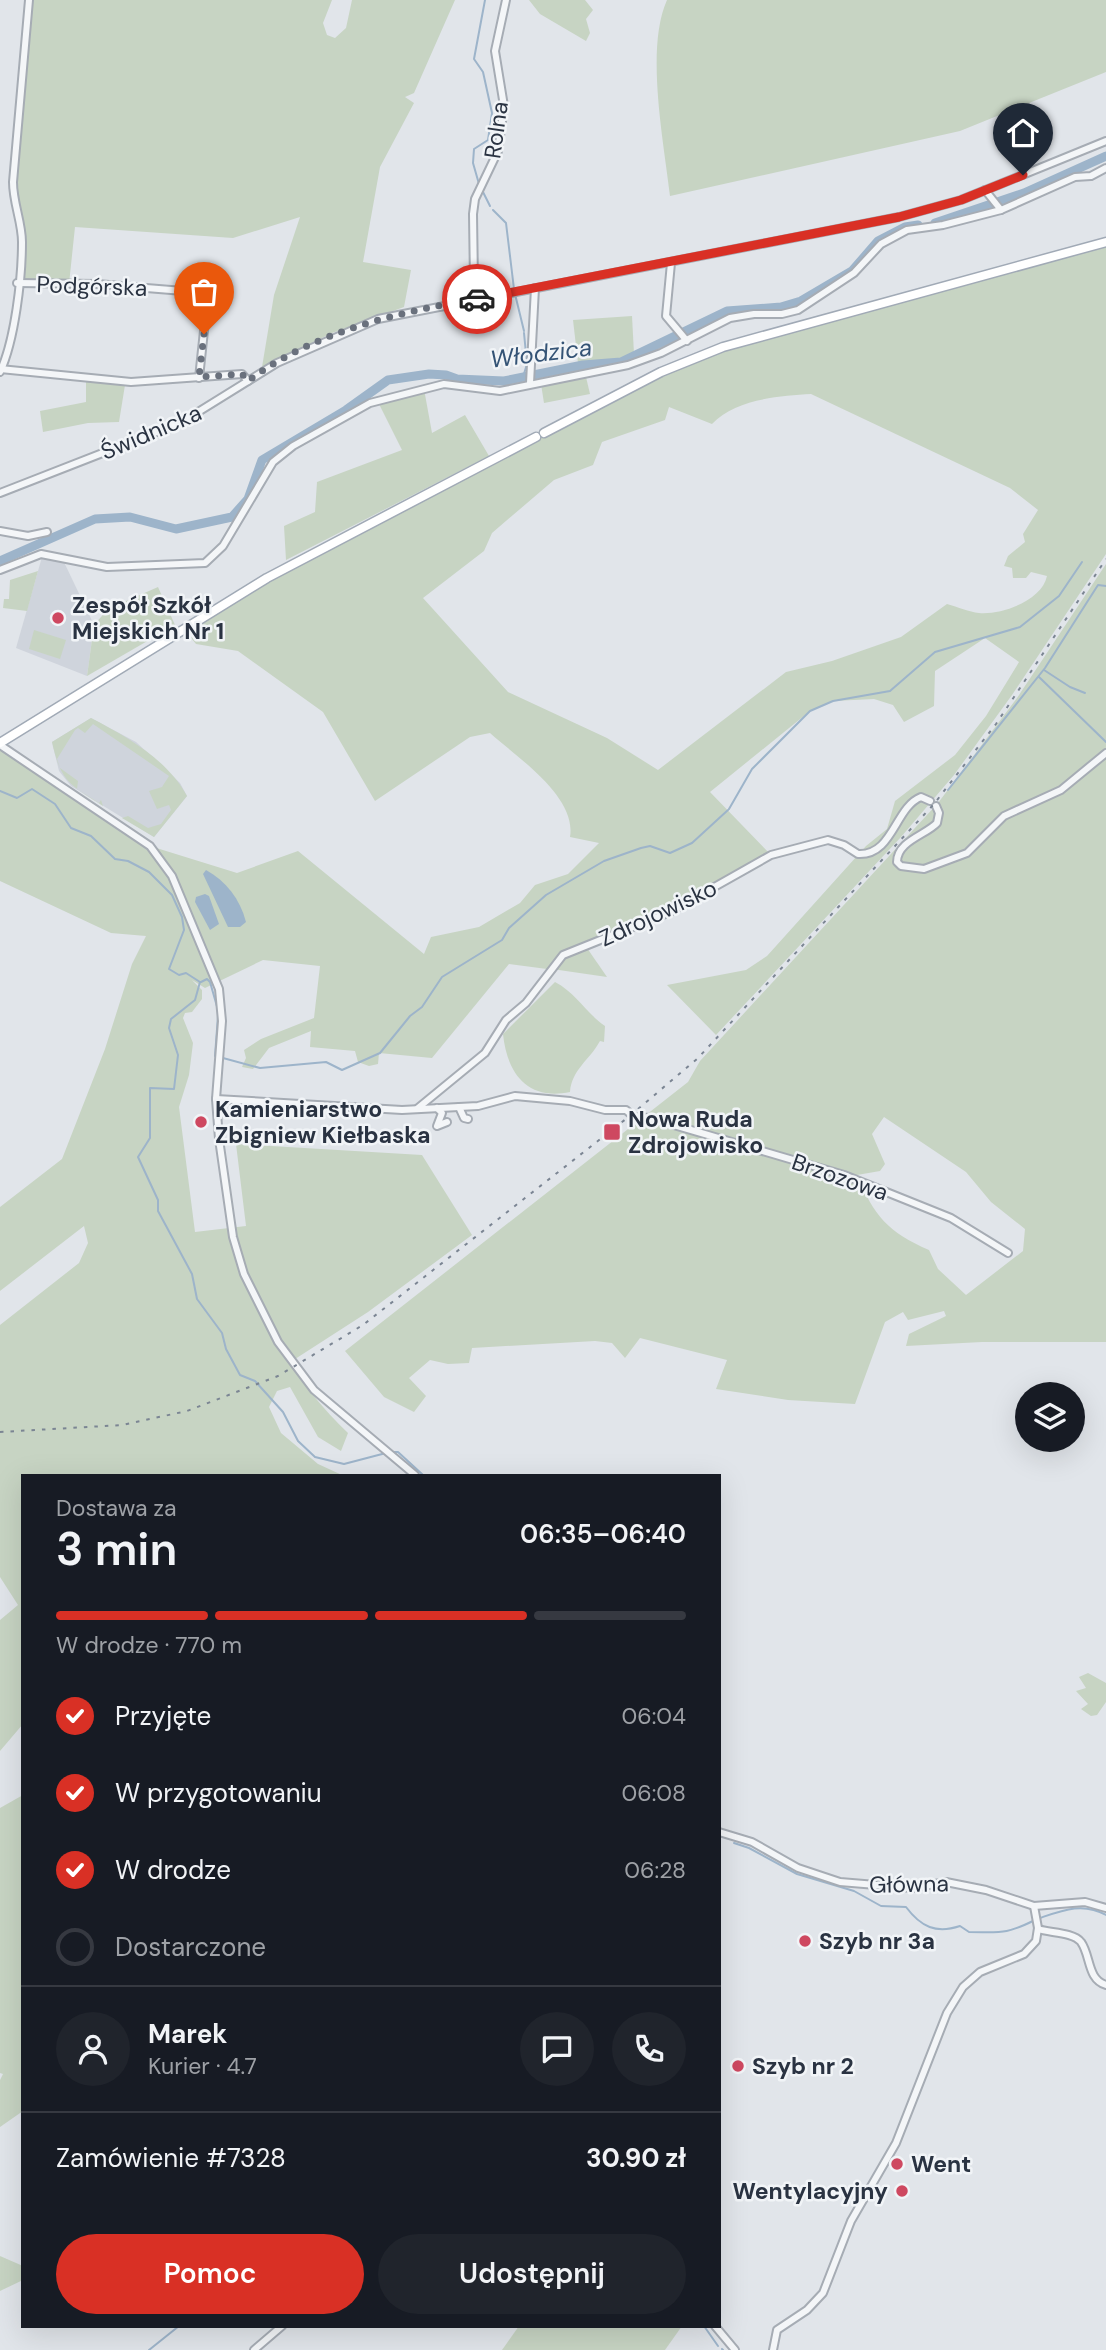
<!DOCTYPE html>
<html lang="pl">
<meta charset="utf-8">
<style>
body{margin:0;font-family:"DM Sans",sans-serif;background:#20242c;color:#f1f3f6;height:100vh;display:flex;flex-direction:column;font-size:26px;white-space:nowrap}
*{box-sizing:border-box;margin:0}
p{font-size:23px;color:#9ea1a6}
.icon{flex:none;width:38px;height:38px;fill:none;stroke:currentColor;stroke-width:2;stroke-linecap:round;stroke-linejoin:round}
.map{position:relative;flex:1;overflow:hidden}
.details{position:absolute;left:21px;top:1474px;width:700px;height:854px;display:flex;flex-direction:column;background:#171b24;border-radius:0px;box-shadow:0 7px 28px #0002}
.details>*{flex:none}
.controls{position:absolute;left:1015px;top:1382px;display:grid;gap:14px}
.controls a{display:grid;place-items:center;width:70px;height:70px;border-radius:50%;background:#171b24;box-shadow:0 7px 28px #0002;font-size:35px}
.pin{position:absolute;display:grid;place-items:center;width:60px;height:60px;color:#fff;margin:-72px -30px;border-radius:50% 50% 50% 0;rotate:-45deg;box-shadow:0 0 7px #0007}
.pin .icon{rotate:45deg}
.courier{position:absolute;display:grid;place-items:center;width:70px;height:70px;margin:-35px;border:5px solid #d93025;border-radius:50%;background:#fff;color:#222;box-shadow:0 2px 9px #0007}
.headline em{font-style:normal;font-weight:600}
.headline div{display:flex;flex-direction:column-reverse}
.headline{display:flex;align-items:center;justify-content:space-between;height:119px;padding:0 35px}
h1{font-size:46px;font-weight:600;line-height:52px}
.bar{display:grid;grid-template-columns:repeat(4,1fr);gap:10px 7px;align-content:center;height:84px;padding:0 35px}
.bar i{height:9px;border-radius:5px;background:#363941}
.bar .active{background:#d93025}
.bar p{grid-column:span 4}
.line{display:flex;align-items:center;gap:18px;padding:0 35px;border-top:2px solid #363941}
.line div{flex:1}
.round{display:grid;place-items:center;flex:none;width:74px;height:74px;border-radius:37px;background:#20242c}
ol{padding:0 35px;list-style:none}
li{display:flex;align-items:center;gap:21px;height:77px}
li p{margin-inline-start:auto}
li .icon{padding:7px;border-radius:50%;background:#d93025;color:#fff;stroke-width:4}
li:last-child{color:#9ea1a6}
li i{width:38px;height:38px;border:4px solid #363941;border-radius:50%}
.button{display:flex;gap:14px;margin-top:auto;padding:14px 35px}
.button a{flex:1;height:80px;border-radius:42px;background:#d93025;color:#fff;font-size:28px;font-weight:600;line-height:80px;text-align:center}
.button a+a{background:#20242c;color:#f1f3f6}
.map>svg:first-child{display:block}
</style>
<div class="map">
<svg width="1106" height="2350" viewBox="0 0 1106 2350">
<rect width="100%" height="100%" fill="#e1e5ea"/>
<g fill="#cfd4dc">
<polygon points="42,557 63,560 94,625 87,676 16,648"/>
<polygon points="91,718 136,742 180,783 187,796 154,837 71,786 59,771 52,742"/>
</g>
<g fill="#c7d4c3" fill-rule="evenodd">
<polygon points="29,0 332,0 323,23 327,35 335,38 346,28 352,0 455,0 414,93 405,97 414,103 380,167 363,262 411,270 404,307 332,333 262,367 274,295 300,217 233,238 75,227 69,284 17,283 22,240 14,208"/>
<polygon points="529,0 585,0 593,10 586,19 590,33 586,41 540,14"/>
<path d="M667 0H1106V72L960 131 670 196C664 142 645 49 667 0Z"/>
<path d="M1106 246V554L1012 695 954 775 901 837 716 1035 667 985 746 970 767 956 866 846 887 829 895 801 955 755 986 716 1019 662 985 638 935 671 934 706 904 722 893 705 874 699 833 701 810 711 710 792 771 855 694 900 564 952 547 969 509 964 432 1058 379 1053 378 1064 369 1066 358 1062 355 1051 310 1047 311 1031 269 1048 253 1069 242 1067 246 1058 244 1050 261 1039 314 1018 320 966 263 960 205 988 192 980 202 990V999L192 1012 185 1013 183 1018 193 1043 189 1075 179 1107 195 1232 246 1226 236 1144 422 1155 472 1235 368 1312 292 1361 285 1353C302 1384 323 1409 348 1433L341 1451 318 1437 290 1387 277 1391 269 1407 281 1433 318 1464 342 1475H23V1724L0 1751V1620L18 1605 0 1577V1325L79 1263 88 1243 84 1226 0 1291V1207L62 1159 105 1049 132 964 146 936 111 933 0 881V745L150 846 237 873 298 851 424 954 431 937 479 927 520 903 535 885 568 874 599 843 570 837C577 797 518 758 490 733L470 737 375 801 323 712 238 651 196 644 184 629 267 578 344 542 544 433 548 436 662 376 725 351ZM811 394 1010 488 1038 510 1023 534 1025 542 1008 556 1004 566 1012 568 1013 578H1026L1031 572 1047 576C1042 600 1003 615 979 613 969 612 958 607 947 604L901 637 832 661 786 672 658 770 607 738 508 692 423 598 484 551 492 533 554 480 593 465 602 442 665 420 669 407 712 424C735 399 779 396 811 394Z"/>
<polygon points="632,316 634,354 630,359 583,365 578,363 573,320"/>
<polygon points="586,377 590,394 544,403 541,384"/>
<polygon points="86,381 125,385 119,422 88,423 43,432 40,411 86,402"/>
<polygon points="424,389 432,433 465,415 489,456 286,560 284,526 315,512 317,482 402,450 377,400"/>
<path d="M1106 564V1342H982L906 1346 909 1334 946 1316 944 1311 908 1320 903 1312 885 1322 855 1404 788 1400 716 1389 727 1360 640 1338 625 1358 612 1343 595 1341 472 1348 469 1363 448 1364 430 1360 409 1378 426 1396 414 1412 384 1397 345 1351 688 1082 700 1061 938 803 1017 698ZM884 1117 966 1172 991 1202 1025 1229 1023 1251 966 1295 938 1269 929 1250C888 1232 874 1216 857 1175L880 1171 885 1164 872 1134Z"/>
<polygon points="38,571 27,611 3,608 4,599 9,599 10,580"/>
<polygon points="158,587 175,625 87,676 94,625 108,609"/>
<polygon points="34,630 66,640 60,659 29,649"/>
<path d="M91 718C127 737 167 759 187 796L154 837 122 818 128 816 148 828 161 824 171 810 169 805 157 809 149 791 162 787 169 776 93 724 85 733 78 728 75 730 57 759 60 768 78 781 77 789 99 803 101 800 103 806C69 784 61 782 52 742Z"/>
<polygon points="587,948 607,977 552,969 561,961"/>
<path d="M555 982C576 993 586 1013 605 1026L604 1042 600 1041C589 1061 572 1069 570 1092 527 1101 507 1073 503 1034Z"/>
<polygon points="1088,1673 1106,1683 1106,1702 1097,1715 1091,1716 1081,1709 1088,1704 1076,1691 1086,1688 1079,1677"/>
<polygon points="23,1795 23,2111 0,2127 0,2080 3,2074 0,2073 0,1808"/>
<polygon points="0,2256 23,2266 23,2280 0,2291"/>
<polygon points="519,2326 682,2326 665,2350 502,2350"/>
</g>
<g fill="#9db4ca">
<path d="M206 870C226 881 240 899 246 922L240 927H228L203 874Z"/>
<polygon points="205,894 209,896 219,924 210,930 195,902 196,897"/>
</g>
<g fill="none" stroke-linecap="round" stroke-linejoin="round">
<g stroke="#9db4ca" stroke-width="2">
<polyline points="479,184 473,163 474,149 488,140 492,113 483,72 474,59 485,0"/>
<polyline points="483,192 490,206"/>
<polyline points="493,210 506,223 514,289"/>
<polyline points="515,294 524,331"/>
<polyline points="523,377 527,364 524,333"/>
<polyline points="1044,670 1070,687 1085,693"/>
<polyline points="1039,677 1106,742"/>
<polyline points="948,790 1045,668 1098,585 1106,586"/>
<polyline points="0,791 17,798 32,789 55,804 71,828 91,836 115,859 128,861 149,872 172,895 182,917 184,930 169,969 179,975 186,973 200,982"/>
<polyline points="729,809 752,769 810,711 833,701 890,691 935,652 1020,627 1059,596 1082,562"/>
<polyline points="200,982 195,1000 171,1019 169,1028 178,1055 174,1089 150,1088 150,1138 138,1157 158,1200 158,1211 192,1274 197,1299 222,1333 226,1349 240,1375 255,1381 283,1412 298,1441 315,1457 344,1464 386,1453"/>
<polyline points="201,982 207,979 210,982 218,1010"/>
<polyline points="215,1056 218,1016"/>
<polyline points="223,1058 260,1068 326,1062 342,1070 380,1053 410,1016 422,1007 442,977 502,940 509,928 546,895 604,861 641,848 650,846 670,853 692,843 728,810"/>
<polyline points="391,1452 398,1452 423,1475"/>
<path d="M734 1843 749 1848 797 1874 854 1891 881 1906 906 1907C921 1927 936 1934 960 1926L969 1932C1000 1932 1005 1935 1035 1920"/>
<path d="M1040 1918C1063 1910 1083 1902 1106 1915"/>
<polyline points="704,2326 718,2346"/>
<polyline points="722,2349 723,2350"/>
<polyline points="149,2350 179,2326"/>
</g>
<g stroke="#9db4ca" stroke-width="9">
<polyline points="935,223 1024,193 1106,156"/>
<polyline points="0,561 95,519 130,517 176,529 232,517 248,499 262,460 346,410 388,380 429,374 446,375 457,379 504,381 583,365 621,362 727,311 781,307 801,301 852,271 878,241 905,227 918,225"/>
</g>
<g stroke="#a6acb4" stroke-width="10">
<g id="minor">
<polyline points="985,190 1001,210"/>
<polyline points="671,263 666,316 687,341"/>
<polyline points="17,283 97,284 208,293 199,378"/>
<polyline points="477,298 474,283 473,214 475,199 498,151 504,106 495,51 506,0"/>
<polyline points="0,369 131,382 242,374 248,381"/>
<path d="M0 372C15 340 22 278 22 242 22 222 13 203 13 182L29 0"/>
<polyline points="530,383 535,288"/>
<polyline points="0,493 182,422 277,363 378,319 899,217 961,200 1106,141"/>
<polyline points="0,531 28,536 47,532"/>
<polyline points="0,570 41,554 107,567 205,563 223,546 273,462 293,446 370,403 444,384 500,391 628,365 661,353 730,318 754,314 782,314 798,310 854,273 881,244 907,230 943,225 1001,210 1075,177 1091,176 1106,168"/>
<polyline points="0,745 150,846 172,876 219,989 222,1021 216,1099 219,1139 233,1237 244,1274 278,1342 314,1390 415,1475"/>
<path d="M936 806 939 813 937 823C926 835 897 841 897 862L901 866 924 869 967 853 1004 816 1061 790 1106 753"/>
<polyline points="216,1099 402,1110 478,1106 515,1096 570,1101 605,1110 626,1110 634,1117 650,1118 844,1175 951,1218 1008,1253"/>
<polyline points="459,1107 464,1118 468,1119"/>
<path d="M418 1108 485 1053 506 1020 526 1003 563 955 670 912 771 855 828 840 844 845 858 854C893 856 895 807 921 797L930 801"/>
<polyline points="437,1108 442,1113 437,1126 447,1122"/>
<polyline points="719,1832 752,1842 798,1868 840,1882 912,1888 946,1882 986,1890 1034,1906 1085,1902 1106,1908"/>
<path d="M1038 1929C1050 1933 1073 1932 1081 1942 1091 1956 1087 1979 1106 1985"/>
<polyline points="715,2326 735,2350"/>
<polyline points="254,2350 282,2326"/>
<polyline points="773,2350 777,2330 807,2310 823,2293 851,2221 896,2143 947,2013 963,1987 980,1972 1024,1954 1036,1941 1038,1928 1034,1906"/>
</g>
</g>
<g stroke="#a1aab6" stroke-width="11">
<g id="major">
<polyline points="544,433 661,372 723,347 1106,242"/>
<polyline points="0,743 267,578 536,437"/>
</g>
</g>
<use href="#minor" stroke="#f4f6f8" stroke-width="6"/>
<use href="#major" stroke="#fff" stroke-width="8"/>
<polyline stroke="#7b8593" stroke-width="2" stroke-dasharray="3.5 7" stroke-linecap="butt" points="0,1432 122,1425 187,1411 278,1376 363,1325 631,1115 698,1058 934,804 996,724 1106,559"/>
</g>
<g fill="none" stroke-linecap="round" stroke-linejoin="round">
<path stroke="#6a717d" stroke-width="7" stroke-dasharray="0 12.6" d="M204 334 199 377 242 374 248 381C313 332 398 312 477 299"/>
<polyline stroke="#d93025" stroke-width="9" points="477,299 899,217 961,200 1023,175"/>
</g>
<g fill="#ce4860" stroke="#f1f4f7" stroke-width="2.5">
<circle cx="58" cy="618" r="7"/>
<circle cx="201" cy="1122" r="7"/>
<rect x="603" y="1123" width="18" height="18" rx="3.5"/>
<circle cx="805" cy="1941" r="7"/>
<circle cx="738" cy="2066" r="7"/>
<circle cx="897" cy="2164" r="7"/>
<circle cx="902" cy="2191" r="7"/>
</g>
<g text-anchor="middle" dominant-baseline="central" stroke-width="5" stroke-linejoin="round" paint-order="stroke">
<g font-size="23" fill="#2a3342" stroke="#f1f4f7">
<text transform="translate(496 130) rotate(-82)">Rolna</text>
<text transform="translate(92 286) rotate(2)">Podgórska</text>
<text transform="translate(151 432) rotate(-23)">Świdnicka</text>
<text transform="translate(658 913) rotate(-25)">Zdrojowisko</text>
<text transform="translate(840 1177) rotate(19)">Brzozowa</text>
<text transform="translate(909 1884) rotate(-1)">Główna</text>
</g>
<g font-size="23" font-weight="bold" fill="#2a3342" stroke="#f1f4f7" text-anchor="start">
<text x="72" y="605">Zespół Szkół<tspan x="72" dy="26">Miejskich Nr 1</tspan></text>
<text x="215" y="1109">Kamieniarstwo<tspan x="215" dy="26">Zbigniew Kiełbaska</tspan></text>
<text x="628" y="1119">Nowa Ruda<tspan x="628" dy="26">Zdrojowisko</tspan></text>
<text x="819" y="1941">Szyb nr 3a</text>
<text x="752" y="2066">Szyb nr 2</text>
<text x="911" y="2164">Went</text>
<text x="888" y="2191" text-anchor="end">Wentylacyjny</text>
</g>
<g font-size="24" font-style="italic" fill="#345375" stroke="#f1f4f7">
<text transform="translate(541 353) rotate(-7)">Włodzica</text>
</g>
</g>
</svg>
<div class="controls">
<a><svg class="icon" aria-label="layers" viewBox="0 0 24 24"><path d="M12 4l9 5-9 5-9-5zM3 14l9 5 9-5"/></svg></a>
</div>
<div class="pin" style="left:204px;top:334px;background:#ea580c"><svg class="icon" aria-label="bag" viewBox="0 0 24 24"><path d="M5 8h14l-1 12H6zM9 8a3 3 0 0 1 6 0"/></svg></div>
<div class="pin" style="left:1023px;top:175px;background:#1f2937"><svg class="icon" aria-label="home" viewBox="0 0 24 24"><path d="M3 11l9-7 9 7M6 9v11h12V9"/></svg></div>
<div class="courier" style="left:477px;top:299px"><svg class="icon" aria-label="car" viewBox="0 0 24 24"><path d="M5 17H2v-5l4-1 3-4h7l3 4 3 1v5h-3M9 17h6M6 11h13"/><circle cx="7" cy="17" r="2"/><circle cx="17" cy="17" r="2"/></svg></div>
<section class="details">
<div class="headline"><div><h1>3 min</h1><p>Dostawa za</p></div><em>06:35–06:40</em></div>
<div class="bar"><i class="active"></i><i class="active"></i><i class="active"></i><i></i><p>W drodze · 770 m</p></div>
<ol>
<li><svg class="icon" aria-label="check" viewBox="0 0 24 24"><path d="M5 12l5 5 9-10"/></svg>Przyjęte<p>06:04</p></li>
<li><svg class="icon" aria-label="check" viewBox="0 0 24 24"><path d="M5 12l5 5 9-10"/></svg>W przygotowaniu<p>06:08</p></li>
<li><svg class="icon" aria-label="check" viewBox="0 0 24 24"><path d="M5 12l5 5 9-10"/></svg>W drodze<p>06:28</p></li>
<li><i></i>Dostarczone</li>
</ol>
<div class="line" style="height:126px"><a class="round"><svg class="icon" aria-label="person" viewBox="0 0 24 24"><circle cx="12" cy="8" r="4"/><path d="M4 21q1-7 8-7t8 7"/></svg></a><div><b>Marek</b><p>Kurier · 4.7</p></div><a class="round"><svg class="icon" aria-label="chat" viewBox="0 0 24 24"><path d="M4 5h16v11H9l-5 4z"/></svg></a><a class="round"><svg class="icon" aria-label="phone" viewBox="0 0 24 24"><path d="M5 4h4l2 5-3 2q2 4 5 5l2-3 5 2v4C11 20 4 13 5 4z"/></svg></a></div>
<div class="line" style="height:91px"><div>Zamówienie #7328</div><b>30.90 zł</b></div>
<div class="button"><a>Pomoc</a><a>Udostępnij</a></div>
</section>
</div>
